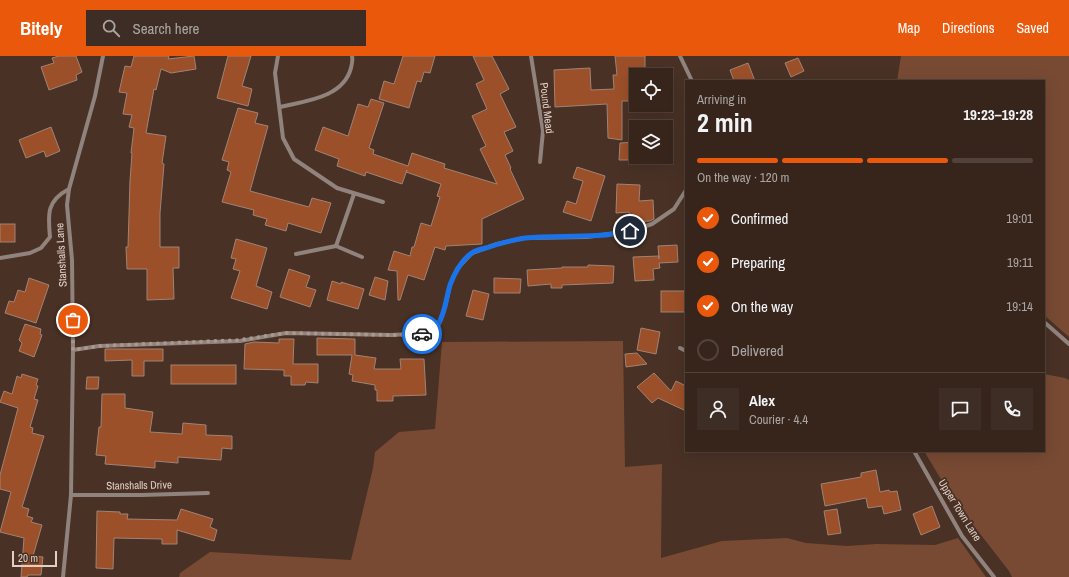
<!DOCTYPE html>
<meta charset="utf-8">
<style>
body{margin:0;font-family:"Archivo Narrow",sans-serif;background:#3e2d25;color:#f1f3f6;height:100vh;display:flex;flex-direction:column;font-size:15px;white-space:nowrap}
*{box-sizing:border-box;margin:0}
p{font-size:13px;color:#aaa5a3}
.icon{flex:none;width:22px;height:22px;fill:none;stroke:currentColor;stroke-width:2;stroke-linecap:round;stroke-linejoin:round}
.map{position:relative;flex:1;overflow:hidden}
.sheet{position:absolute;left:685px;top:24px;width:360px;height:372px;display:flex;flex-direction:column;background:#37251c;border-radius:0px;box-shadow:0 4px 16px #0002,0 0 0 1px #51423b}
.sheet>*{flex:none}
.controls{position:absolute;left:629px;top:12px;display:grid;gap:8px}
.controls a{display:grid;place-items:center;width:44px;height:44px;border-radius:0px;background:#37251c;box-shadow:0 4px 16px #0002,0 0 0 1px #51423b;font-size:20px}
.scale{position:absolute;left:12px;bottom:10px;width:45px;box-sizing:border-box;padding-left:4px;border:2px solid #dfcfc7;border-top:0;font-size:11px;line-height:14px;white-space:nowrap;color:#dfcfc7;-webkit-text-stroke:3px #493125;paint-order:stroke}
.pin{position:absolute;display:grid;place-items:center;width:34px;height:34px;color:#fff;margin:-17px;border:2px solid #fff;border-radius:50%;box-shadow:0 1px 4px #0007}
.courier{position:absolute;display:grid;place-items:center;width:40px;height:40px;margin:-20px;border:3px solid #1a73e8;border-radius:50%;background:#fff;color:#222;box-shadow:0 1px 5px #0007}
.overview em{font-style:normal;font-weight:700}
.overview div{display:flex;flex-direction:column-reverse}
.overview{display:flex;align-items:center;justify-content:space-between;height:68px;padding:0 12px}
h1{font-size:26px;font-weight:700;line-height:30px}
.bar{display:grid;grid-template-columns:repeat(4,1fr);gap:6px 4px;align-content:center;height:48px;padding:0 12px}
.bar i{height:5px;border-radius:3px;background:#51423b}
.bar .current{background:#ea580c}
.bar p{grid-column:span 4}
.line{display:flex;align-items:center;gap:10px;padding:0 12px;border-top:1px solid #51423b}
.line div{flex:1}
.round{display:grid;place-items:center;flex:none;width:42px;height:42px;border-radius:0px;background:#3e2d25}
ol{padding:0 12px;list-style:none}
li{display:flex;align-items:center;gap:12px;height:44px}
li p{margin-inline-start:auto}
li .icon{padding:4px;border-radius:50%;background:#ea580c;color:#fff;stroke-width:4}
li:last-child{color:#aaa5a3}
li i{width:22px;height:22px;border:2px solid #51423b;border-radius:50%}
header{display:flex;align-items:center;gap:24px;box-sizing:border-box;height:56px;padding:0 20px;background:#ea580c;color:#fff}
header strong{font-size:19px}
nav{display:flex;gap:22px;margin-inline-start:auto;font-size:14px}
.search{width:280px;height:36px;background:#3e2d25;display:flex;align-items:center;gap:10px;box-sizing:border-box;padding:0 14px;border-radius:0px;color:#aaa5a3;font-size:15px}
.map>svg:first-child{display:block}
</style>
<header>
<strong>Bitely</strong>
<div class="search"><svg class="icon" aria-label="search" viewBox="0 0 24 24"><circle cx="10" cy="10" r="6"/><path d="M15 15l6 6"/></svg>Search here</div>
<nav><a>Map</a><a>Directions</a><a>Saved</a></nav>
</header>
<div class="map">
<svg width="1069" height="521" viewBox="0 0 1069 521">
<rect width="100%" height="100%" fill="#493125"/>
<g fill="#784a33">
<polygon points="901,0 1069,0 1069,281 1044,259 1044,25 897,25"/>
<polygon points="623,285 625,411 662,408 661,502 722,485 787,482 806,487 847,490 876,488 935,489 958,482 986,521 179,521 180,517 210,496 351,504 373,412 375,396 399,376 435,373 442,286"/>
<polygon points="1044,318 1065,322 1069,324 1069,521 1012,521 1009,515 953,443 924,395 1044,395"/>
</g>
<g fill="#9c5029" stroke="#a08375">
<polygon points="59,0 76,0 82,16 76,19 77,24 49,34 41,11 54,7 52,2"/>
<polygon points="134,0 169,0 168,3 194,0 196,13 171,17 161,13 156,34 154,33 146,77 166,80 162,107 164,108 160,157 160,191 179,191 179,212 173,212 174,243 147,244 147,213 127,213 126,191 128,191 130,125 132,97 131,97 134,72 129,71 132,59 123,58 127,37 119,36 125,10 131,11"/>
<polygon points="228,0 251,0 242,30 252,33 248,50 217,42"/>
<polygon points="403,0 435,0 430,17 424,16 421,26 417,25 409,52 379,43 384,25 394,28"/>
<polygon points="473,0 492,0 509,33 500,38 516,71 504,76 513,95 505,99 511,112 510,113 524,143 482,163 482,188 446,190 445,194 435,191 424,224 408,219 400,244 398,244 397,215 388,214 394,195 410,200 412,191 414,191 421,167 431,170 440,141 437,140 441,128 406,116 407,114 402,128 366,116 365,120 337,110 339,103 315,94 323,71 348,80 358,48 368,51 371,43 384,47 369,92 374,94 373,98 408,110 412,97 445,108 444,112 497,128 480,93 486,90 472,60 487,53 476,28 484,24"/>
<polygon points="615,0 645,0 645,19 636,19 636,45 622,45 622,84 608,82 607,48 555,51 554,14 590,12 591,34 614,33 613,19 617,19"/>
<polygon points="798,2 804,15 791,21 785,7"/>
<polygon points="748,7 755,25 734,25 730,14"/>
<polygon points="238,52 258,57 255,67 268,70 250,135 309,151 312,142 331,147 321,177 288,167 286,175 265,169 267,163 253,159 254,154 222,146 231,116 227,114 229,106 222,104"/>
<polygon points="51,71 60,95 46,101 44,95 26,102 19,84"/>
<polygon points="636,86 636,104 619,104 620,87"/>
<polygon points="577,111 605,120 591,165 563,156 567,145 576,148 583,125 573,122"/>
<polygon points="617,128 640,129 639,145 653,144 654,163 650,165 630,166 629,156 616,157"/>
<rect x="0" y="168" width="15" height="18"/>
<polygon points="236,183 267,192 256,230 272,236 267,253 231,242 240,215 233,213 236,203 231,202"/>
<polygon points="677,189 678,206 659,207 660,212 653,213 654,224 635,225 633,201 659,200 659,203 658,190"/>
<polygon points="588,209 614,210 613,227 562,229 562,232 551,232 551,228 528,230 527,214 562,212 562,211 588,211"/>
<polygon points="289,213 310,220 306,231 316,234 310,251 280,241"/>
<polygon points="375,221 388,225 385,244 369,239"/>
<polygon points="29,222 49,229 36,267 5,257 9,245 14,246 18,234 25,236"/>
<polygon points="494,222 521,223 520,237 494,237"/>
<polygon points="332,225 341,228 341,226 364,233 358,253 327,244"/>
<polygon points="473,234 489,238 483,264 466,260"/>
<rect x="661" y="235" width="24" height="21"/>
<polygon points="25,268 41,273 40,278 42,279 34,301 19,295 22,287 19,284"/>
<polygon points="641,272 660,276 656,298 637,294"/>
<polygon points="317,282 355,283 355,299 376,302 374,313 401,313 400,303 424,303 426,339 393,340 393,345 377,345 377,334 375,334 375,329 352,325 353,319 349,318 352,299 317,299"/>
<polygon points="279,283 294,283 293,308 318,308 318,327 306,326 305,329 291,329 291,320 284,320 284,314 244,313 245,288 254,286 279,287"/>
<polygon points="105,293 163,293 163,305 144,305 144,320 132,320 132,304 105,305"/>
<polygon points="637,297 647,308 626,311 625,298"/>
<rect x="171" y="309" width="65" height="19"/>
<polygon points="654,317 671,335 676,325 686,330 686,355 658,342 652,347 637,331"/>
<polygon points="22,318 38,323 36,329 38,330 34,343 38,344 30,371 33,372 32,377 44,380 22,451 29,453 27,460 33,462 31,466 42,469 33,500 43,501 41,519 28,519 27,521 21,521 24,482 0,476 11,436 0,433 0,419 18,352 0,346 4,335 12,338 17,320 21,322"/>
<polygon points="87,321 99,321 98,333 86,333"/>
<polygon points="102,338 125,338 125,352 153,356 150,376 182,378 183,367 206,369 206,379 232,380 232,393 222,392 221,404 178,401 178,407 155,405 155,412 105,408 106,400 96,399 99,371 101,371"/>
<polygon points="876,414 880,436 889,434 890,436 897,435 901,454 884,458 882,450 868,452 866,442 825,450 821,428 861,421 861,417"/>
<polygon points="932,450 940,471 921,479 913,458"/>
<polygon points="181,453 213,463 210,471 217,474 214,485 177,474 177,488 162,488 162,483 114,482 113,513 96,512 97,455 120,456 120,458 128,458 127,463 177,464"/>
<polygon points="837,453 841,477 828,479 824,455"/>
</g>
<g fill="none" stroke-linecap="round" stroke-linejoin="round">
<g stroke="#90837d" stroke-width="4">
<polyline points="278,0 275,17 283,82 294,103 337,132 383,146"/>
<polyline points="531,0 543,75 540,106"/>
<polyline points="680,0 692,25"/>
<path d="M280 51C305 45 343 42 351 12 352 8 353 4 352 0"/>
<polyline points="336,190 354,138"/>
<polyline points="296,198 336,190 362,201"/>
<path d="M0 202 30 197 41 192 50 181C48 159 46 145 69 133"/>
<polyline points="1044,266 1069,288"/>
<polyline points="680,292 686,295"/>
<polyline points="73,294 99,290 240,285 286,277 392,279 426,277 439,268 445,251 450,229 457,213 472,197 497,188 524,182 587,181 631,175 652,168 674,153 686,134"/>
<polyline points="914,395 962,480 994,521"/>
<polyline points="71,439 142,439 208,437"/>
<polyline points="63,521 71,439 73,294 72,204 67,149 69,133 95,40 103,0"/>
</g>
</g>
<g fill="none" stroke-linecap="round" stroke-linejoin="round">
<polyline stroke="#aa988e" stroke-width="4" stroke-dasharray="0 7.2" points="73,264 73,294 99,290 240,284 286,277 392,279 422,278"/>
<path stroke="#1a73e8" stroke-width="5" d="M422 278C444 277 445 245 450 229 454 218 462 203 472 197 476 194 482 193 486 192 498 188 512 184 525 182 560 179 595 183 630 175"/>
</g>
<g text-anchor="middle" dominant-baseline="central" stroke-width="3.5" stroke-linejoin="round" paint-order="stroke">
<g font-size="11" fill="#dfcfc7" stroke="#493125">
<text transform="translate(547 52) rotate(83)">Pound Mead</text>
<text transform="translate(61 199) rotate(-93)">Stanshalls Lane</text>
<text transform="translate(139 429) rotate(-1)">Stanshalls Drive</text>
<text transform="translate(960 454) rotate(58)">Upper Town Lane</text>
</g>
</g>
</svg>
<div class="controls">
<a><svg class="icon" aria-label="locate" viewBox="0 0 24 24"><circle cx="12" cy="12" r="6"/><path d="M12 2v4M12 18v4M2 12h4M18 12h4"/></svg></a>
<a><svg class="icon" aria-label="layers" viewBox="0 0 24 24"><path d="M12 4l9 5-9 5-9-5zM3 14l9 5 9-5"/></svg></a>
</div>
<div class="scale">20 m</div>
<div class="pin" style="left:73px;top:264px;background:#ea580c"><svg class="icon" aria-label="bag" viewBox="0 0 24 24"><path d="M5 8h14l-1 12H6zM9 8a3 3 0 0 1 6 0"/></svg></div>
<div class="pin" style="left:630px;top:175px;background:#1f2937"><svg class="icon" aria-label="home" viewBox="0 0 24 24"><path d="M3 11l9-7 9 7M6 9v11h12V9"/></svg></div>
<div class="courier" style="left:422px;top:278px"><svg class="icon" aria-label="car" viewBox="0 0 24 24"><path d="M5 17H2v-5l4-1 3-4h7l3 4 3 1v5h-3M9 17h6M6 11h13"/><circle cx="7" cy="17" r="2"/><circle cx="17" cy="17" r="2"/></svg></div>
<section class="sheet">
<div class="overview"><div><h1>2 min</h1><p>Arriving in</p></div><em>19:23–19:28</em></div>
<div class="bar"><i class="current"></i><i class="current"></i><i class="current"></i><i></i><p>On the way · 120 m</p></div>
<ol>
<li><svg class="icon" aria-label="check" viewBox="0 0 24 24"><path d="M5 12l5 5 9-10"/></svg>Confirmed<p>19:01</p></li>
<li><svg class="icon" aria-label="check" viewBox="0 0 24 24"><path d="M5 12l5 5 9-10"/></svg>Preparing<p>19:11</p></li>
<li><svg class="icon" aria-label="check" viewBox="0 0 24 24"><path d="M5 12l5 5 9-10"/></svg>On the way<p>19:14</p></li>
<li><i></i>Delivered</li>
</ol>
<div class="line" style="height:72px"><a class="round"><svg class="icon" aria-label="person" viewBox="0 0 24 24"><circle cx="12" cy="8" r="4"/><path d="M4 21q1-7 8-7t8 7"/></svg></a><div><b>Alex</b><p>Courier · 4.4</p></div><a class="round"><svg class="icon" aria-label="chat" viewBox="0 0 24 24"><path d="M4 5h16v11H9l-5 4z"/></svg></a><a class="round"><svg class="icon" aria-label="phone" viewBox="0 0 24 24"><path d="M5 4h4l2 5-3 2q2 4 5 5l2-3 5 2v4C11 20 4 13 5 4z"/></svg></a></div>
</section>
</div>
